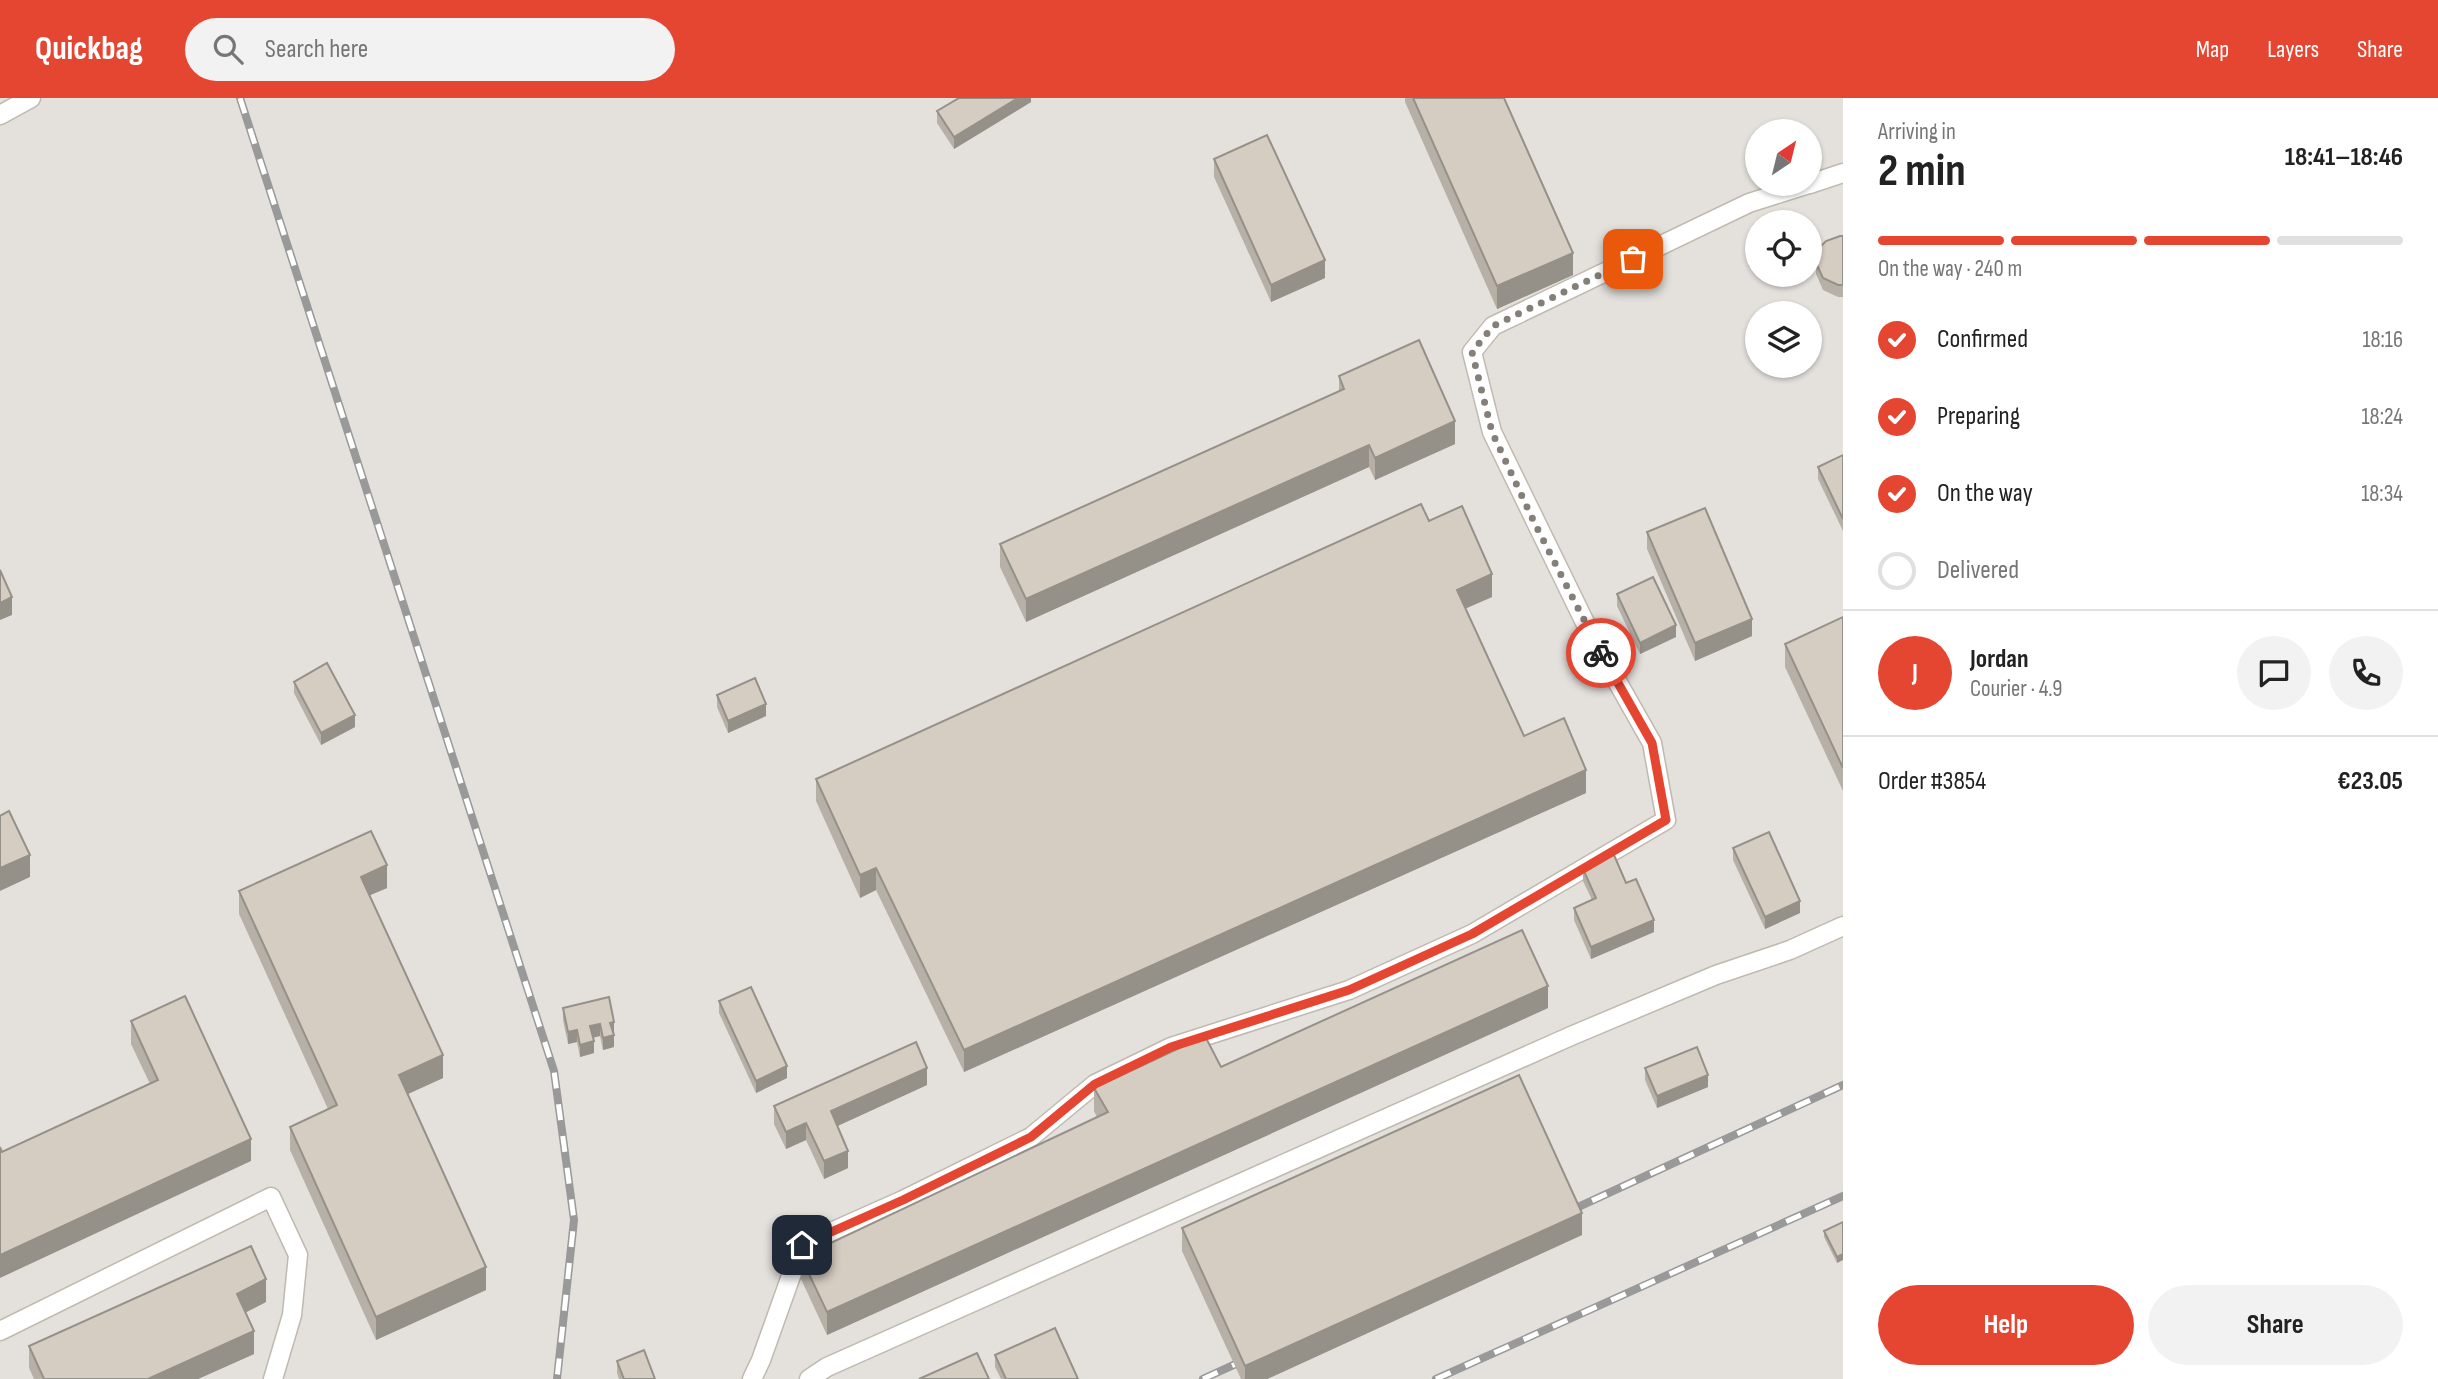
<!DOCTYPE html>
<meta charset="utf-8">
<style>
body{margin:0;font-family:"Sofia Sans Condensed",sans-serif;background:#f2f2f2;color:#222;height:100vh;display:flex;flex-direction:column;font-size:26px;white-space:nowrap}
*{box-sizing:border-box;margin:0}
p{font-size:23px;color:#767676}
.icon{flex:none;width:38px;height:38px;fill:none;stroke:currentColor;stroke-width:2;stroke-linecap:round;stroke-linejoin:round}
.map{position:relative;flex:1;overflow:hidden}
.drawer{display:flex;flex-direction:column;background:#fff;width:595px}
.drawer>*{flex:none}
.needle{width:46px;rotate:35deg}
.fabs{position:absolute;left:1745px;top:21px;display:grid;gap:14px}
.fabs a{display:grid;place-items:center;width:77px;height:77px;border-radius:50%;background:#fff;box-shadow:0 2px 5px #0004;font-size:35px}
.pin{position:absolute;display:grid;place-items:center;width:60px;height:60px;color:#fff;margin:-30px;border-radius:14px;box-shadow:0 4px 10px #0006}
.courier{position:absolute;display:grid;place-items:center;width:70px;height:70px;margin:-35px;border:5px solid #e54632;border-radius:50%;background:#fff;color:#222;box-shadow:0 2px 9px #0007}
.head em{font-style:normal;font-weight:700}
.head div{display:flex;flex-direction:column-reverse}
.head{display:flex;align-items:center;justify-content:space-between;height:119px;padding:0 35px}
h1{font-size:46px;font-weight:700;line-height:52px}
.bar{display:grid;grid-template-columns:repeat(4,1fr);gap:10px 7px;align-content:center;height:84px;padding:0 35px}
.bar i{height:9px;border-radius:5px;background:#e0e0e0}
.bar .selected{background:#e54632}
.bar p{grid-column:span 4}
.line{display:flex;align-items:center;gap:18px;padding:0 35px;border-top:2px solid #e0e0e0}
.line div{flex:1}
.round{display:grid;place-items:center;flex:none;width:74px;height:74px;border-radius:37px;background:#f2f2f2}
ol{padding:0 35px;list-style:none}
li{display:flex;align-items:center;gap:21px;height:77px}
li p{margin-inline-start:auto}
li .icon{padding:7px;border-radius:50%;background:#e54632;color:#fff;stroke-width:4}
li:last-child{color:#767676}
li i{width:38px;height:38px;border:4px solid #e0e0e0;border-radius:50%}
.primary-button{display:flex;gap:14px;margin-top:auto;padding:14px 35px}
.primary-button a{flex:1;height:80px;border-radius:42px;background:#e54632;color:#fff;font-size:28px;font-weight:700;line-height:80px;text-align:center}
.primary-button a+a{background:#f2f2f2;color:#222}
header{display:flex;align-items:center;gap:42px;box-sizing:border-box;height:98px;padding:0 35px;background:#e54632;color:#fff}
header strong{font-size:33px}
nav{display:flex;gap:38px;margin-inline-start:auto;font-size:24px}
.search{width:490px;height:63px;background:#f2f2f2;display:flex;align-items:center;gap:18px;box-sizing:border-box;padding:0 24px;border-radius:38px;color:#767676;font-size:26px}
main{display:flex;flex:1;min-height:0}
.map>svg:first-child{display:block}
</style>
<header>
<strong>Quickbag</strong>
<div class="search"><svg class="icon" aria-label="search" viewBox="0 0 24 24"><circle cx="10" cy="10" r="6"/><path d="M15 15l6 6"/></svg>Search here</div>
<nav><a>Map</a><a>Layers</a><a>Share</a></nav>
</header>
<main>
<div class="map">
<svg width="1843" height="1281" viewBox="0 0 1843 1281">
<rect width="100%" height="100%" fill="#f4f1ec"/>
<path fill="#e4e1dd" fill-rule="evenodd" d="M0 0H1843V1281H0ZM1757 33H1810V86H1757ZM1757 124H1810V177H1757ZM1757 215H1810V268H1757Z"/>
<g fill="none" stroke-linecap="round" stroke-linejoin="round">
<g stroke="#bfb9af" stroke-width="21">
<g id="service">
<polyline points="0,17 31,0"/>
<polyline points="1810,86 1843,75"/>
<polyline points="0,1233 271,1099 298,1157 292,1217 273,1281"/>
<polyline points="752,1281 761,1262 802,1147 903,1102 1031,1039 1095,986 1171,949 1349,892 1472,836 1666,722 1652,645 1592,539 1492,334 1472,254 1493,228 1749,105 1809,86"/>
<polyline points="809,1281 827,1269 1571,938 1716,877 1790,852 1843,828"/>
</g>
</g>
<use href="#service" stroke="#fff" stroke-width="18"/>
<g stroke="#999" stroke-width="8">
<g id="rail">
<polyline points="240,0 554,973 574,1122 557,1281"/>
<polyline points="1563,1116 1843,987"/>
<polyline points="1203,1281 1251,1259"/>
<polyline points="1436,1281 1843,1098"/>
</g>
</g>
<use href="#rail" stroke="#fff" stroke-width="5" stroke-dasharray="16" stroke-linecap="butt"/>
</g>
<g fill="#b7b0a7">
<polygon points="1031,0 1031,4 954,51 937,25 937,13"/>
<polygon points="1405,0 1504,0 1573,177 1497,211 1405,4"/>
<polygon points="1214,61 1325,180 1271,204 1214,79"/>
<polygon points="1843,138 1843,199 1838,199 1823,192 1816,176 1816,165"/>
<polygon points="1339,278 1455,346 1375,382 1369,369 1026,524 1000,469 1000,446 1339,294"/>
<polygon points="1843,357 1843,433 1818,381 1818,369"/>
<polygon points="1429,423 1492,499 1465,511 1524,638 1586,695 964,974 876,792 860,800 816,703 816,681"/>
<polygon points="1647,434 1752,538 1695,563 1647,451"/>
<polygon points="1617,496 1676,539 1640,556 1617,508"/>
<polygon points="1843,519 1843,693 1785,569 1785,546"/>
<polygon points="294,584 355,629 321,647 294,595"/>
<polygon points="717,597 766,618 728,635 717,609"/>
<polygon points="1733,750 1800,815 1765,831 1733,762"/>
<polygon points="1583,771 1626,785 1654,834 1591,861 1574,822 1574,810 1592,802 1583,783"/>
<polygon points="387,790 370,797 443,980 408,996 486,1192 376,1242 290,1052 290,1029 328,1011 239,816 239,793"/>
<polygon points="719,903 787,980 756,995 719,915"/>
<polygon points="563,910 614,936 613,936 614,949 603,952 600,938 593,940 594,955 580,959 577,944 568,946 563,922"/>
<polygon points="1548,910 827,1237 801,1181 801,1159 1097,1019 1094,1013 1094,990 1221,969"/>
<polygon points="131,923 251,1063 2,1054 150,986 131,946"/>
<polygon points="1645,970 1708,989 1657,1010 1645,982"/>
<polygon points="927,987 837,1028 848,1070 824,1081 806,1042 786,1051 774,1026 774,1008"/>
<polygon points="1843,1124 1837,1165 1824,1139 1824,1133"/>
<polygon points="1182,1130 1582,1137 1267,1281 1241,1281 1182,1153"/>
<polygon points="266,1204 245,1214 254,1256 198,1281 34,1281 29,1270 29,1248"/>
<polygon points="995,1257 1078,1281 1001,1281 995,1269"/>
<polygon points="617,1263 655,1281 619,1281 617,1275"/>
</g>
<g fill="#959088">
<polygon points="1018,0 1031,0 1031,4 954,51 954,39"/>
<polygon points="1573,155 1573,177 1497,211 1497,188"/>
<polygon points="1325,162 1325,180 1271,204 1271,187"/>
<polygon points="1455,323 1455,346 1375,382 1375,360"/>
<polygon points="1369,347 1369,369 1026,524 1026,501"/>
<polygon points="1492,476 1492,499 1457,514 1457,492"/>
<polygon points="12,499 12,517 0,522 0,505"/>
<polygon points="1752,521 1752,538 1695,563 1695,545"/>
<polygon points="1676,527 1676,539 1640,556 1640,545"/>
<polygon points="766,606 766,618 728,635 728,623"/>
<polygon points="355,617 355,629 321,647 321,635"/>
<polygon points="1586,672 1586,695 964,974 964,952"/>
<polygon points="30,757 30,779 0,793 0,770"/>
<polygon points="387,767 387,790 361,801 361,779"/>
<polygon points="876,770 876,792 860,800 860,777"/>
<polygon points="1800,803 1800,815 1765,831 1765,819"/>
<polygon points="1654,822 1654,834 1591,861 1591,849"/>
<polygon points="1548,888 1548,910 827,1237 827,1214"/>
<polygon points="614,924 614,936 610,937 610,925"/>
<polygon points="600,926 600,938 590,940 590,928"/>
<polygon points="577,932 577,944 568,946 568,934"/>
<polygon points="614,937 614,949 603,952 603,940"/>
<polygon points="594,943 594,955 580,959 580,947"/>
<polygon points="443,957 443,980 399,1000 399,977"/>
<polygon points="787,968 787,980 756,995 756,983"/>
<polygon points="927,970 927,987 831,1031 831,1013"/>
<polygon points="1708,977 1708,989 1657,1010 1657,998"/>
<polygon points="806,1025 806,1042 786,1051 786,1034"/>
<polygon points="251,1041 251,1063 0,1180 0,1157"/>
<polygon points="848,1053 848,1070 824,1081 824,1063"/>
<polygon points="1582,1115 1582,1137 1267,1281 1245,1281 1245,1268"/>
<polygon points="1843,1156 1843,1162 1837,1165 1837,1159"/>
<polygon points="486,1169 486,1192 376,1242 376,1219"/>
<polygon points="266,1181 266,1204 237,1219 237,1196"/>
<polygon points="254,1233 254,1256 198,1281 148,1281"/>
</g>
<g fill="#d5cdc2" stroke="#959088" stroke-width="2">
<polygon points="959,0 1018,0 954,39 937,13"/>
<polygon points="1413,0 1504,0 1573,155 1497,188"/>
<polygon points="1267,37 1325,162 1271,187 1214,61"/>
<polygon points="1840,138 1843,138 1843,187 1838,187 1823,180 1816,165 1820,149 1826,143"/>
<polygon points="1419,242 1455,323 1375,360 1369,347 1026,501 1000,446 1344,291 1339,278"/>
<polygon points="1843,357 1843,421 1818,369"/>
<polygon points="1421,406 1429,423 1462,408 1492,476 1457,492 1524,638 1564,620 1586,672 964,952 876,770 860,777 816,681"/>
<polygon points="1705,410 1752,521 1695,545 1647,434"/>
<polygon points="0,472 12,499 0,505"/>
<polygon points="1653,479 1676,527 1640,545 1617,496"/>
<polygon points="1843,519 1843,670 1785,546"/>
<polygon points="327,565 355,617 321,635 294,584"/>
<polygon points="755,580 766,606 728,623 717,597"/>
<polygon points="9,713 30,757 0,770 0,718"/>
<polygon points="371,733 387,767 361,779 443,957 399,977 486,1169 376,1219 290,1029 337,1007 239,793"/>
<polygon points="1769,734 1800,803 1765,819 1733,750"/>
<polygon points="1614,757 1626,785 1636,781 1654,822 1591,849 1574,810 1596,800 1583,771"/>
<polygon points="1522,832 1548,888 827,1214 801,1159 1108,1014 1094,990 1205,938 1221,969"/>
<polygon points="751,889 787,968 756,983 719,903"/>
<polygon points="185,898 251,1041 0,1157 0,1049 2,1054 158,982 131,923"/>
<polygon points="609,899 614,924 610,925 614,937 603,940 600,926 590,928 594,943 580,947 577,932 568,934 563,910"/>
<polygon points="916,944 927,970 831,1013 848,1053 824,1063 806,1025 786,1034 774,1008"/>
<polygon points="1697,949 1708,977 1657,998 1645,970"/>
<polygon points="1519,977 1582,1115 1245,1268 1182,1130"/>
<polygon points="1843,1124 1843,1156 1837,1159 1824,1133"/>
<polygon points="251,1148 266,1181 237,1196 254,1233 148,1281 44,1281 29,1248"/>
<polygon points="1055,1230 1078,1281 1006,1281 995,1257"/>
<polygon points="644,1252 655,1281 624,1281 617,1263"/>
<polygon points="977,1255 989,1281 919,1281"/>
</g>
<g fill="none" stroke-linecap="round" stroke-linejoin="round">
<polyline stroke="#847f78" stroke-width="7" stroke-dasharray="0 12.6" points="1601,555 1535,426 1492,334 1472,254 1493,228 1633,161"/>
<polyline stroke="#e54632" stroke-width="9" points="802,1147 903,1102 1031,1039 1095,986 1171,949 1349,892 1472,836 1666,722 1652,645 1601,555"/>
</g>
</svg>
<div class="fabs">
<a><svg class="needle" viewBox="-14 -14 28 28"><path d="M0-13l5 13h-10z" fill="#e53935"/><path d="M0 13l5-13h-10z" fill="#767676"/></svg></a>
<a><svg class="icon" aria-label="locate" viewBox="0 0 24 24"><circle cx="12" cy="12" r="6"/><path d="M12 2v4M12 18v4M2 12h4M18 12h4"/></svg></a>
<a><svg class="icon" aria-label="layers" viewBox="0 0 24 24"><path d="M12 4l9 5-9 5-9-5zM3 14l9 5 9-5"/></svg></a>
</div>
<div class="pin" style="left:1633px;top:161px;background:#ea580c"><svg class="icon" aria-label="bag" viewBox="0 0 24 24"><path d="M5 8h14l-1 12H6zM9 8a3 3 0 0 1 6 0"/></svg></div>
<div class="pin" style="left:802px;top:1147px;background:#1f2937"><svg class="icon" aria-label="home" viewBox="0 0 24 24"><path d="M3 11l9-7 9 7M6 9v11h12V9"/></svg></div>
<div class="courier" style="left:1601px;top:555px"><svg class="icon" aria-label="bike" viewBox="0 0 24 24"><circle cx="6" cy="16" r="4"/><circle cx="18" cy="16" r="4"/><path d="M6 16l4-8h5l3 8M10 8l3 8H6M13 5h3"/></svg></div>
</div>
<section class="drawer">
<div class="head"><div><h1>2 min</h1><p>Arriving in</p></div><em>18:41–18:46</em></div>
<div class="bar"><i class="selected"></i><i class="selected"></i><i class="selected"></i><i></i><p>On the way · 240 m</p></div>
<ol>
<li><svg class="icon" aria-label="check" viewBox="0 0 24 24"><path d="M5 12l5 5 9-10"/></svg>Confirmed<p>18:16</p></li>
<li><svg class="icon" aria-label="check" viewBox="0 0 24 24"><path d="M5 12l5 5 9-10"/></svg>Preparing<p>18:24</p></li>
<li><svg class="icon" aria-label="check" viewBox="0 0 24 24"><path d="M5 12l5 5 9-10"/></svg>On the way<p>18:34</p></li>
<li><i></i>Delivered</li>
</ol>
<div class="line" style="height:126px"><b class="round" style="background:#e54632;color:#fff">J</b><div><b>Jordan</b><p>Courier · 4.9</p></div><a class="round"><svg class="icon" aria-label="chat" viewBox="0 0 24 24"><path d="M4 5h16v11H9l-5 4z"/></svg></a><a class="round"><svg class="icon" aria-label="phone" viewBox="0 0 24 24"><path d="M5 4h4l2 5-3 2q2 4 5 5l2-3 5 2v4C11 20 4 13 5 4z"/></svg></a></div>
<div class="line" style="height:91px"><div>Order #3854</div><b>€23.05</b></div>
<div class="primary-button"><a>Help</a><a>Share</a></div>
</section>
</main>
